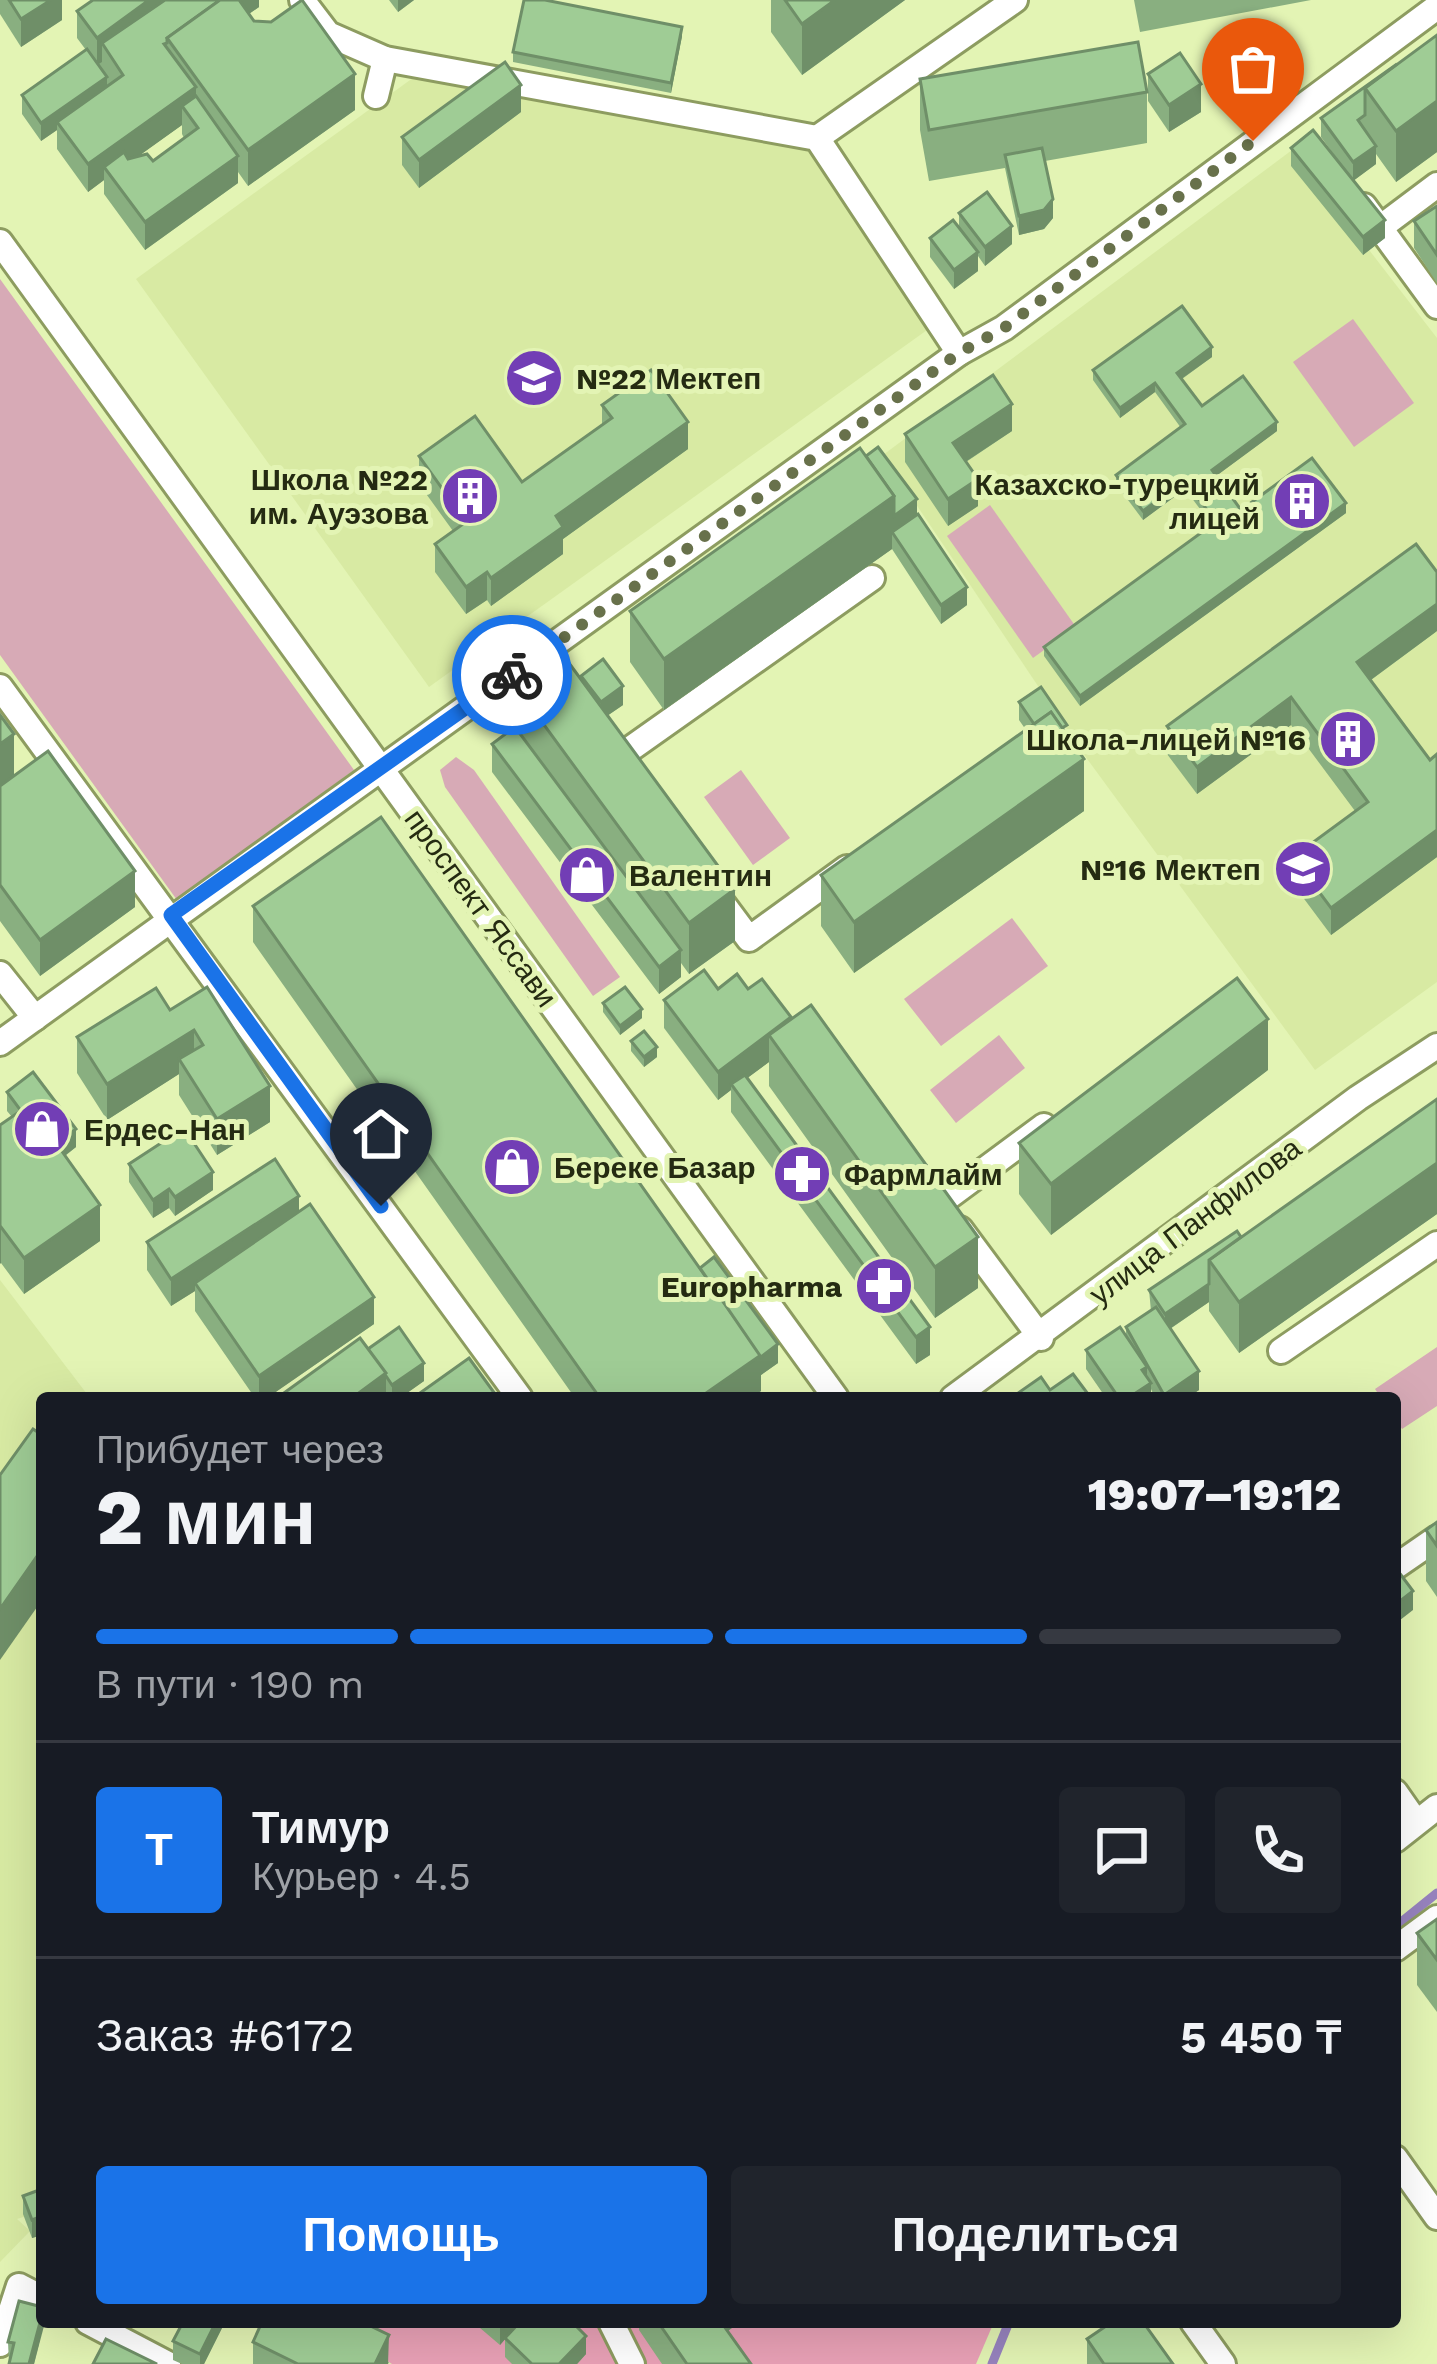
<!DOCTYPE html>
<html lang="ru">
<meta charset="utf-8">
<style>
body{margin:0;font-family:"Work Sans",sans-serif;background:#20242c;color:#f1f3f6;height:100vh;display:flex;flex-direction:column;font-size:45px;white-space:nowrap}
*{box-sizing:border-box;margin:0}
p{font-size:39px;color:#9ea1a6}
.icon{flex:none;width:66px;height:66px;fill:none;stroke:currentColor;stroke-width:2;stroke-linecap:round;stroke-linejoin:round}
.map{position:relative;flex:1;overflow:hidden}
.panel{position:absolute;left:36px;top:1392px;width:1365px;height:936px;display:flex;flex-direction:column;background:#171b24;border-radius:12px;box-shadow:0 12px 48px #0002}
.panel>*{flex:none}
.pin{position:absolute;display:grid;place-items:center;width:102px;height:102px;color:#fff;margin:-123px -51px;border-radius:50% 50% 50% 0;rotate:-45deg;box-shadow:0 0 12px #0007}
.pin .icon{rotate:45deg}
.courier{position:absolute;display:grid;place-items:center;width:120px;height:120px;margin:-60px;border:9px solid #1a73e8;border-radius:50%;background:#fff;color:#222;box-shadow:0 3px 15px #0007}
.headline em{font-style:normal;font-weight:800}
.headline div{display:flex;flex-direction:column-reverse}
.headline{display:flex;align-items:center;justify-content:space-between;height:204px;padding:0 60px}
h1{font-size:78px;font-weight:800;line-height:90px}
.bar{display:grid;grid-template-columns:repeat(4,1fr);gap:18px 12px;align-content:center;height:144px;padding:0 60px}
.bar i{height:15px;border-radius:9px;background:#363941}
.bar .on{background:#1a73e8}
.bar p{grid-column:span 4}
.line{display:flex;align-items:center;gap:30px;padding:0 60px;border-top:3px solid #363941}
.line div{flex:1}
.round{display:grid;place-items:center;flex:none;width:126px;height:126px;border-radius:12px;background:#20242c}
.cta{display:flex;gap:24px;margin-top:auto;padding:24px 60px}
.cta a{flex:1;height:138px;border-radius:12px;background:#1a73e8;color:#fff;font-size:48px;font-weight:800;line-height:138px;text-align:center}
.cta a+a{background:#20242c;color:#f1f3f6}
.map>svg:first-child{display:block}
</style>
<div class="map">
<svg width="1437" height="2364" viewBox="0 0 1437 2364">
<rect width="100%" height="100%" fill="#e3f4b4"/>
<g fill="#d8eaa3">
<polygon points="439,59 812,141 941,320 429,687 136,279"/>
<polygon points="1292,150 1437,338 1437,982 1315,1070 1085,756 883,455"/>
<polygon points="0,1280 90,1398 42,1398 42,2211 17,2219 30,2231 0,2262"/>
</g>
<g fill="#d7aab6">
<polygon points="0,279 354,770 177,900 0,655"/>
<polygon points="1353,319 1414,403 1354,447 1293,362"/>
<polygon points="990,505 1076,627 1033,658 947,536"/>
<polygon points="456,757 474,770 620,977 593,996 445,787 440,770"/>
<polygon points="741,770 790,838 753,865 704,797"/>
<polygon points="1012,918 1048,966 941,1046 904,999"/>
<polygon points="999,1035 1025,1068 956,1123 930,1090"/>
<polygon points="1437,1347 1437,1406 1402,1429 1395,1418 1395,1398 1381,1398 1375,1389"/>
</g>
<polygon fill="#e9a1b6" points="322,2322 994,2322 976,2364 392,2364"/>
<g fill="none" stroke-linecap="round" stroke-linejoin="round">
<g stroke="#9783be" stroke-width="9">
<polyline points="1395,1927 1437,1893"/>
<polyline points="992,2364 1009,2322"/>
</g>
<g stroke="#8d9c60" stroke-width="30">
<g id="street">
<polyline points="302,0 328,34 385,59 817,138 959,353"/>
<polyline points="376,96 385,59"/>
<polyline points="817,138 1015,0"/>
<polyline points="1364,206 1437,306"/>
<polyline points="1381,227 1437,185"/>
<polyline points="0,242 836,1398"/>
<polyline points="0,687 520,1398"/>
<polyline points="616,759 872,578"/>
<polyline points="717,896 749,939 847,868"/>
<polyline points="0,974 35,1018"/>
<polyline points="0,1043 959,353 1004,328 1437,7"/>
<polyline points="940,1203 1044,1126"/>
<polyline points="960,1229 1041,1338"/>
<polyline points="1281,1351 1437,1244"/>
<polyline points="953,1398 1358,1098 1437,1046"/>
<polyline points="1395,1567 1437,1538"/>
<polyline points="1395,1792 1416,1822"/>
<polyline points="1395,1840 1437,1807"/>
<polyline points="1395,1949 1437,1918"/>
<polyline points="1395,2158 1437,2217"/>
<polyline points="88,2322 168,2364"/>
<polyline points="611,2322 632,2364"/>
<polyline points="1193,2322 1223,2364"/>
<polyline points="0,2344 19,2286 42,2298"/>
</g>
</g>
<use href="#street" stroke="#fff" stroke-width="24"/>
</g>
<g fill="#89af80" fill-rule="evenodd">
<polygon points="0,0 62,0 62,20 21,47 0,14"/>
<path d="M259 0V7L249 14 254 21 355 110 248 186 238 172V183L145 250 104 194V180L88 192 57 149V130L41 141 22 114V95L86 50 77 38V11ZM182 125V134L184 138 153 161 138 156Z"/>
<polygon points="389,0 414,0 398,12"/>
<polygon points="771,0 905,0 802,75 771,32"/>
<polygon points="1134,0 1311,0 1140,32"/>
<polygon points="1437,35 1437,152 1396,182 1376,154 1376,164 1353,181 1385,238 1363,255 1291,166 1291,148 1351,178 1321,137 1321,118"/>
<polygon points="682,36 671,93 513,62 513,52"/>
<polygon points="1148,74 1201,112 1169,132 1148,101"/>
<polygon points="920,79 1147,92 1147,143 1045,161 1053,218 1044,229 1019,235 1005,168 929,181 920,130"/>
<polygon points="521,112 419,188 402,165 402,137"/>
<polygon points="1437,206 1437,283 1414,248 1414,221"/>
<polygon points="959,213 1012,244 985,266 978,256 978,271 954,289 930,257 930,238 959,228"/>
<polygon points="1212,357 1182,379 1202,406 1277,431 1216,476 1241,510 1346,513 1080,706 1044,656 1044,647 1212,525 1185,489 1143,520 1116,484 1116,475 1181,428 1155,392 1120,418 1093,380 1093,370"/>
<polygon points="602,405 688,449 563,539 563,554 491,606 487,600 466,614 435,572 435,544 453,531 419,484 419,456 522,482 602,425"/>
<polygon points="1012,431 966,462 978,506 948,526 905,462 905,434"/>
<polygon points="917,515 967,605 941,624 892,549 664,710 630,662 630,611"/>
<polygon points="1437,631 1371,680 1430,760 1437,754 1437,857 1331,935 1293,884 1293,857 1355,811 1291,725 1197,794 1167,754 1167,726"/>
<polygon points="581,676 623,705 607,716 735,941 689,974 681,963 681,977 659,994 492,772 492,744 520,735 520,692 581,680"/>
<polygon points="1019,702 1067,734 1084,811 854,973 821,926 821,875 1026,730 1019,720"/>
<polygon points="0,715 14,776 135,907 40,976 0,921"/>
<polygon points="253,906 700,1268 778,1363 761,1375 761,1391 750,1398 575,1398 253,942"/>
<polygon points="737,974 978,1288 935,1318 769,1086 769,1062 747,1078 930,1355 916,1364 731,1112 731,1090 718,1100 664,1028 664,1000 718,989"/>
<polygon points="207,987 270,1122 217,1155 179,1095 179,1074 107,1120 77,1073 77,1037 170,1010"/>
<polygon points="603,1003 642,1018 620,1035 603,1012"/>
<polygon points="631,1041 657,1057 644,1067 631,1051"/>
<polygon points="1268,1070 1051,1235 1019,1194 1019,1143"/>
<polygon points="7,1092 76,1147 65,1156 100,1241 24,1294 1,1263 0,1125 12,1117 7,1111"/>
<polygon points="1437,1099 1437,1214 1239,1353 1209,1311 1209,1302 1170,1329 1199,1390 1187,1398 1155,1398 1151,1389 1151,1398 1106,1398 1086,1369 1086,1350 1126,1336 1126,1327 1151,1311 1149,1290 1241,1237"/>
<polygon points="129,1164 213,1190 175,1216 169,1208 153,1218 129,1182"/>
<polygon points="299,1211 374,1324 267,1398 255,1398 195,1311 195,1291 171,1306 147,1270 147,1242"/>
<polygon points="368,1349 424,1381 400,1398 388,1398 386,1394 386,1398"/>
<polygon points="1437,1522 1437,1597 1426,1581 1426,1530"/>
<polygon points="1437,1919 1437,2012 1417,1985 1417,1933"/>
<polygon points="42,2189 42,2235 32,2238 23,2214 23,2196"/>
<polygon points="44,2322 34,2364 9,2364 8,2342"/>
<polygon points="183,2322 225,2322 204,2364 182,2364 173,2360 173,2341"/>
<polygon points="473,2322 520,2322 586,2354 577,2364 512,2364 505,2357 505,2339 500,2345"/>
<polygon points="639,2322 740,2322 728,2331 751,2364 662,2364 639,2330"/>
<polygon points="1087,2339 1173,2364 1087,2364"/>
<polygon points="253,2342 389,2362 388,2364 253,2364"/>
</g>
<g fill="#6f8f68">
<polygon points="51,0 62,0 62,20 21,47 21,19"/>
<polygon points="149,0 182,0 102,43 102,62 97,65 97,38"/>
<polygon points="229,0 259,0 259,7 183,59"/>
<polygon points="398,0 414,0 398,12"/>
<polygon points="835,0 905,0 802,75 802,24"/>
<polygon points="682,27 682,36 671,93 671,83"/>
<polygon points="355,74 355,110 248,186 248,150"/>
<polygon points="107,77 107,96 57,122 57,130 41,141 41,123"/>
<polygon points="1201,84 1201,112 1169,132 1169,105"/>
<polygon points="521,85 521,112 419,188 419,160"/>
<polygon points="196,87 196,115 182,106 182,125 111,176 104,167 104,180 88,192 88,164"/>
<polygon points="1437,101 1437,152 1396,182 1396,131"/>
<polygon points="1376,146 1376,164 1353,181 1353,162"/>
<polygon points="238,156 238,183 145,250 145,222"/>
<polygon points="1053,199 1053,218 1044,229 1019,235 1019,216"/>
<polygon points="1385,220 1385,238 1363,255 1363,237"/>
<polygon points="1012,226 1012,244 985,266 985,247"/>
<polygon points="978,252 978,271 954,289 954,270"/>
<polygon points="1212,347 1212,357 1177,382 1177,373"/>
<polygon points="1155,383 1155,392 1120,418 1120,408"/>
<polygon points="1012,404 1012,431 953,470 953,443"/>
<polygon points="688,422 688,449 563,539 563,554 491,606 491,578 556,516"/>
<polygon points="1277,422 1277,431 1212,479 1212,470"/>
<polygon points="978,479 978,506 948,526 948,499"/>
<polygon points="1185,480 1185,489 1143,520 1143,511"/>
<polygon points="894,496 917,499 917,517 892,533 892,549 664,710 664,659"/>
<polygon points="1346,503 1346,513 1080,706 1080,696"/>
<polygon points="487,572 487,600 466,614 466,587"/>
<polygon points="967,587 967,605 941,624 941,605"/>
<polygon points="1437,604 1437,631 1357,690 1357,662"/>
<polygon points="623,686 623,705 601,720 601,702"/>
<polygon points="1291,697 1291,725 1197,794 1197,767"/>
<polygon points="14,734 14,785 0,795 0,744"/>
<polygon points="1084,759 1084,811 854,973 854,922"/>
<polygon points="1437,830 1437,857 1331,935 1331,908"/>
<polygon points="135,871 135,907 40,976 40,940"/>
<polygon points="735,889 735,941 689,974 689,923"/>
<polygon points="681,950 681,977 659,994 659,967"/>
<polygon points="642,1009 642,1018 620,1035 620,1026"/>
<polygon points="1268,1019 1268,1070 1051,1235 1051,1184"/>
<polygon points="194,1030 194,1065 179,1059 179,1074 107,1120 107,1084"/>
<polygon points="769,1035 769,1062 734,1088 731,1084 731,1090 718,1100 718,1072"/>
<polygon points="657,1047 657,1057 644,1067 644,1057"/>
<polygon points="270,1086 270,1122 217,1155 217,1119"/>
<polygon points="76,1129 76,1147 50,1167 50,1149"/>
<polygon points="1437,1163 1437,1214 1239,1353 1239,1302"/>
<polygon points="213,1172 213,1190 175,1216 175,1197"/>
<polygon points="169,1189 169,1208 153,1218 153,1200"/>
<polygon points="299,1196 299,1223 195,1283 195,1291 171,1306 171,1279"/>
<polygon points="100,1205 100,1241 24,1294 24,1258"/>
<polygon points="1,1227 1,1263 0,1264 0,1228"/>
<polygon points="978,1237 978,1288 935,1318 935,1267"/>
<polygon points="1209,1284 1209,1302 1165,1332 1165,1314"/>
<polygon points="374,1297 374,1324 267,1398 259,1398 259,1376"/>
<polygon points="930,1327 930,1355 916,1364 916,1337"/>
<polygon points="778,1344 778,1363 761,1375 761,1391 750,1398 699,1398"/>
<polygon points="424,1363 424,1381 400,1398 392,1398 392,1385"/>
<polygon points="1147,1367 1147,1385 1151,1383 1151,1398 1128,1398 1142,1370"/>
<polygon points="1199,1371 1199,1390 1187,1398 1164,1398 1164,1395"/>
<polygon points="386,1373 386,1398 352,1398"/>
<polygon points="42,1549 42,1600 0,1660 0,1609"/>
<polygon points="1413,1591 1413,1610 1395,1624 1395,1605"/>
<polygon points="42,2216 42,2235 32,2238 32,2220"/>
<polygon points="42,2315 44,2326 34,2364 29,2364"/>
<polygon points="216,2322 225,2322 204,2364 200,2364 200,2354"/>
<polygon points="500,2322 520,2322 500,2345"/>
<polygon points="711,2322 740,2322 711,2343"/>
<polygon points="389,2335 388,2364 375,2364"/>
<polygon points="586,2336 586,2354 577,2364 559,2364"/>
</g>
<g fill="#9fcc95" stroke="#6f8f68" stroke-width="3">
<polygon points="9,0 51,0 21,19"/>
<polygon points="93,0 149,0 97,38 77,11"/>
<polygon points="165,0 220,0 167,38 167,43 164,44 196,87 88,164 57,122 123,75 102,43"/>
<polygon points="220,0 239,0 254,21 271,22 302,0 355,74 248,150 167,38"/>
<polygon points="524,0 545,0 682,27 671,83 513,52"/>
<polygon points="785,0 835,0 802,24"/>
<polygon points="1437,35 1437,101 1396,131 1365,88"/>
<polygon points="1138,42 1147,92 929,130 920,79"/>
<polygon points="87,49 107,77 41,123 22,95"/>
<polygon points="1180,53 1201,84 1169,105 1148,74"/>
<polygon points="505,62 521,85 419,160 402,137"/>
<polygon points="1397,64 1365,88 1365,115 1358,120 1376,146 1353,162 1321,118"/>
<polygon points="196,96 238,156 145,222 104,167 124,152 128,159 147,154 153,161 198,128 182,106"/>
<polygon points="1313,130 1385,220 1363,237 1291,148"/>
<polygon points="1042,148 1053,199 1044,210 1019,216 1005,155"/>
<polygon points="987,192 1012,226 985,247 959,213"/>
<polygon points="1437,206 1437,255 1414,221"/>
<polygon points="953,220 978,252 954,270 930,238"/>
<polygon points="1182,306 1212,347 1177,373 1202,406 1243,376 1277,422 1212,470 1241,510 1312,458 1346,503 1080,696 1044,647 1216,522 1185,480 1143,511 1116,475 1185,424 1155,383 1120,408 1093,370"/>
<polygon points="651,370 688,422 556,516 563,527 491,578 487,572 466,587 435,544 466,522 419,456 475,416 522,482 612,418 602,405"/>
<polygon points="993,375 1012,404 953,443 978,479 948,499 905,434"/>
<polygon points="878,447 917,499 894,516 894,496 866,456"/>
<polygon points="860,448 894,496 664,659 630,611"/>
<polygon points="918,514 967,587 941,605 892,532"/>
<polygon points="1416,544 1437,572 1437,604 1357,662 1430,760 1437,754 1437,830 1331,908 1293,857 1368,802 1291,697 1197,767 1167,726"/>
<polygon points="566,659 735,889 689,923 520,692"/>
<polygon points="603,659 623,686 601,702 581,676"/>
<polygon points="1041,687 1067,725 1062,728 1051,712 1034,724 1019,702"/>
<polygon points="1051,712 1084,759 854,922 821,875"/>
<polygon points="0,715 14,734 0,744"/>
<polygon points="515,727 681,950 659,967 492,744"/>
<polygon points="48,751 135,871 40,940 0,885 0,786"/>
<polygon points="381,817 761,1355 699,1398 600,1398 253,906"/>
<polygon points="704,970 718,989 737,974 748,989 762,979 791,1017 718,1072 664,1000"/>
<polygon points="1237,978 1268,1019 1051,1184 1019,1143"/>
<polygon points="207,987 270,1086 217,1119 179,1059 203,1045 194,1030 107,1084 77,1037 156,988 170,1010"/>
<polygon points="625,987 642,1009 620,1026 603,1003"/>
<polygon points="811,1005 978,1237 935,1267 769,1035"/>
<polygon points="644,1031 657,1047 644,1057 631,1041"/>
<polygon points="33,1072 76,1129 56,1144 29,1105 21,1111 7,1092"/>
<polygon points="745,1075 930,1327 916,1337 731,1084"/>
<polygon points="1437,1099 1437,1163 1239,1302 1209,1260"/>
<polygon points="29,1105 100,1205 24,1258 1,1227 0,1228 0,1125"/>
<polygon points="184,1128 213,1172 175,1197 169,1189 153,1200 129,1164"/>
<polygon points="275,1159 299,1196 171,1279 147,1242"/>
<polygon points="310,1204 374,1297 259,1376 195,1283"/>
<polygon points="1237,1231 1241,1237 1209,1260 1209,1284 1165,1314 1149,1290"/>
<polygon points="714,1257 778,1344 761,1357 700,1268"/>
<polygon points="1156,1307 1199,1371 1164,1395 1126,1327"/>
<polygon points="399,1327 424,1363 392,1385 368,1349"/>
<polygon points="1120,1327 1147,1367 1142,1370 1151,1383 1128,1398 1119,1398 1086,1350"/>
<polygon points="360,1338 386,1373 352,1398 277,1398"/>
<polygon points="469,1358 498,1398 413,1398"/>
<polygon points="1073,1374 1091,1398 1011,1398 1041,1377 1050,1390"/>
<polygon points="33,1429 42,1435 42,1549 0,1609 0,1475"/>
<polygon points="1437,1522 1437,1546 1426,1530"/>
<polygon points="1401,1575 1413,1591 1395,1605 1395,1580"/>
<polygon points="1437,1919 1437,1960 1417,1933"/>
<polygon points="42,2189 42,2216 32,2220 23,2196"/>
<polygon points="19,2301 42,2307 42,2315 29,2364 9,2364 14,2343 8,2342"/>
<polygon points="183,2322 216,2322 200,2354 173,2341"/>
<polygon points="262,2322 362,2322 389,2335 375,2364 298,2364 253,2342"/>
<polygon points="520,2322 572,2322 586,2336 559,2364 532,2364 505,2338"/>
<polygon points="658,2322 721,2322 751,2364 687,2364"/>
<polygon points="1112,2322 1143,2322 1173,2364 1104,2364 1087,2339"/>
<polygon points="106,2339 157,2364 93,2364"/>
</g>
<g fill="none" stroke-linecap="round" stroke-linejoin="round">
<polyline stroke="#68714b" stroke-width="12" stroke-dasharray="0 21.6" points="512,675 959,353 1004,328 1253,141"/>
<polyline stroke="#1a73e8" stroke-width="15" points="381,1206 171,915 512,675"/>
</g>
<defs>
<g id="school-disc" transform="scale(3)"><circle r="9.5" fill="#723eb5" stroke="#e3f4b4"/><path d="M0-5L7-2L0 1L-7-2ZM-4 1L0 2.5L4 1V4Q0 6-4 4Z" fill="#fff"/></g>
<g id="building-disc" transform="scale(3)"><circle r="9.5" fill="#723eb5" stroke="#e3f4b4"/><path d="M-4-6H4V6H1V3H-1V6H-4ZM-2.5-4.3h1.7v1.8h-1.7ZM.8-4.3h1.7v1.8H.8ZM-2.5-1h1.7V.8h-1.7ZM.8-1h1.7V.8H.8Z" fill="#fff"/></g>
<g id="shop-disc" transform="scale(3)"><circle r="9.5" fill="#723eb5" stroke="#e3f4b4"/><path d="M-5-2.5h2.3a2.7 3.5 0 0 1 5.4 0H5L5.5 6h-11ZM-1.5-2.5h3a1.5 2.3 0 0 0-3 0Z" fill="#fff"/></g>
<g id="pharmacy-disc" transform="scale(3)"><circle r="9.5" fill="#723eb5" stroke="#e3f4b4"/><path d="M-2-6h4v4h4v4h-4v4h-4v-4h-4v-4h4Z" fill="#fff"/></g>
</defs>
<g fill-rule="evenodd">
<use href="#school-disc" x="534" y="378"/>
<use href="#building-disc" x="470" y="496"/>
<use href="#building-disc" x="1302" y="501"/>
<use href="#building-disc" x="1348" y="739"/>
<use href="#school-disc" x="1303" y="869"/>
<use href="#shop-disc" x="587" y="875"/>
<use href="#shop-disc" x="42" y="1129"/>
<use href="#shop-disc" x="512" y="1167"/>
<use href="#pharmacy-disc" x="802" y="1174"/>
<use href="#pharmacy-disc" x="884" y="1286"/>
</g>
<g text-anchor="middle" dominant-baseline="central" stroke-width="10" stroke-linejoin="round" paint-order="stroke">
<g font-size="30" font-weight="bold" fill="#252b12" stroke="#e3f4b4" text-anchor="start">
<text x="576" y="378">№22 Мектеп</text>
<text x="428" y="479" text-anchor="end">Школа №22<tspan x="428" dy="34">им. Ауэзова</tspan></text>
<text x="1260" y="484" text-anchor="end">Казахско-турецкий<tspan x="1260" dy="34">лицей</tspan></text>
<text x="1306" y="739" text-anchor="end">Школа-лицей №16</text>
<text x="1261" y="869" text-anchor="end">№16 Мектеп</text>
<text x="629" y="875">Валентин</text>
<text x="84" y="1129">Ердес-Нан</text>
<text x="554" y="1167">Береке Базар</text>
<text x="844" y="1174">Фармлайм</text>
<text x="842" y="1286" text-anchor="end">Europharma</text>
</g>
<g font-size="30" fill="#252b12" stroke="#e3f4b4">
<text transform="translate(481 908) rotate(54)">проспект Яссави</text>
<text transform="translate(1195 1221) rotate(-37)">улица Панфилова</text>
</g>
</g>
</svg>
<div class="pin" style="left:1253px;top:141px;background:#ea580c"><svg class="icon" aria-label="bag" viewBox="0 0 24 24"><path d="M5 8h14l-1 12H6zM9 8a3 3 0 0 1 6 0"/></svg></div>
<div class="pin" style="left:381px;top:1206px;background:#1f2937"><svg class="icon" aria-label="home" viewBox="0 0 24 24"><path d="M3 11l9-7 9 7M6 9v11h12V9"/></svg></div>
<div class="courier" style="left:512px;top:675px"><svg class="icon" aria-label="bike" viewBox="0 0 24 24"><circle cx="6" cy="16" r="4"/><circle cx="18" cy="16" r="4"/><path d="M6 16l4-8h5l3 8M10 8l3 8H6M13 5h3"/></svg></div>
<section class="panel">
<div class="headline"><div><h1>2 мин</h1><p>Прибудет через</p></div><em>19:07–19:12</em></div>
<div class="bar"><i class="on"></i><i class="on"></i><i class="on"></i><i></i><p>В пути · 190 m</p></div>
<div class="line" style="height:216px"><b class="round" style="background:#1a73e8;color:#fff">Т</b><div><b>Тимур</b><p>Курьер · 4.5</p></div><a class="round"><svg class="icon" aria-label="chat" viewBox="0 0 24 24"><path d="M4 5h16v11H9l-5 4z"/></svg></a><a class="round"><svg class="icon" aria-label="phone" viewBox="0 0 24 24"><path d="M5 4h4l2 5-3 2q2 4 5 5l2-3 5 2v4C11 20 4 13 5 4z"/></svg></a></div>
<div class="line" style="height:156px"><div>Заказ #6172</div><b>5 450 ₸</b></div>
<div class="cta"><a>Помощь</a><a>Поделиться</a></div>
</section>
</div>
